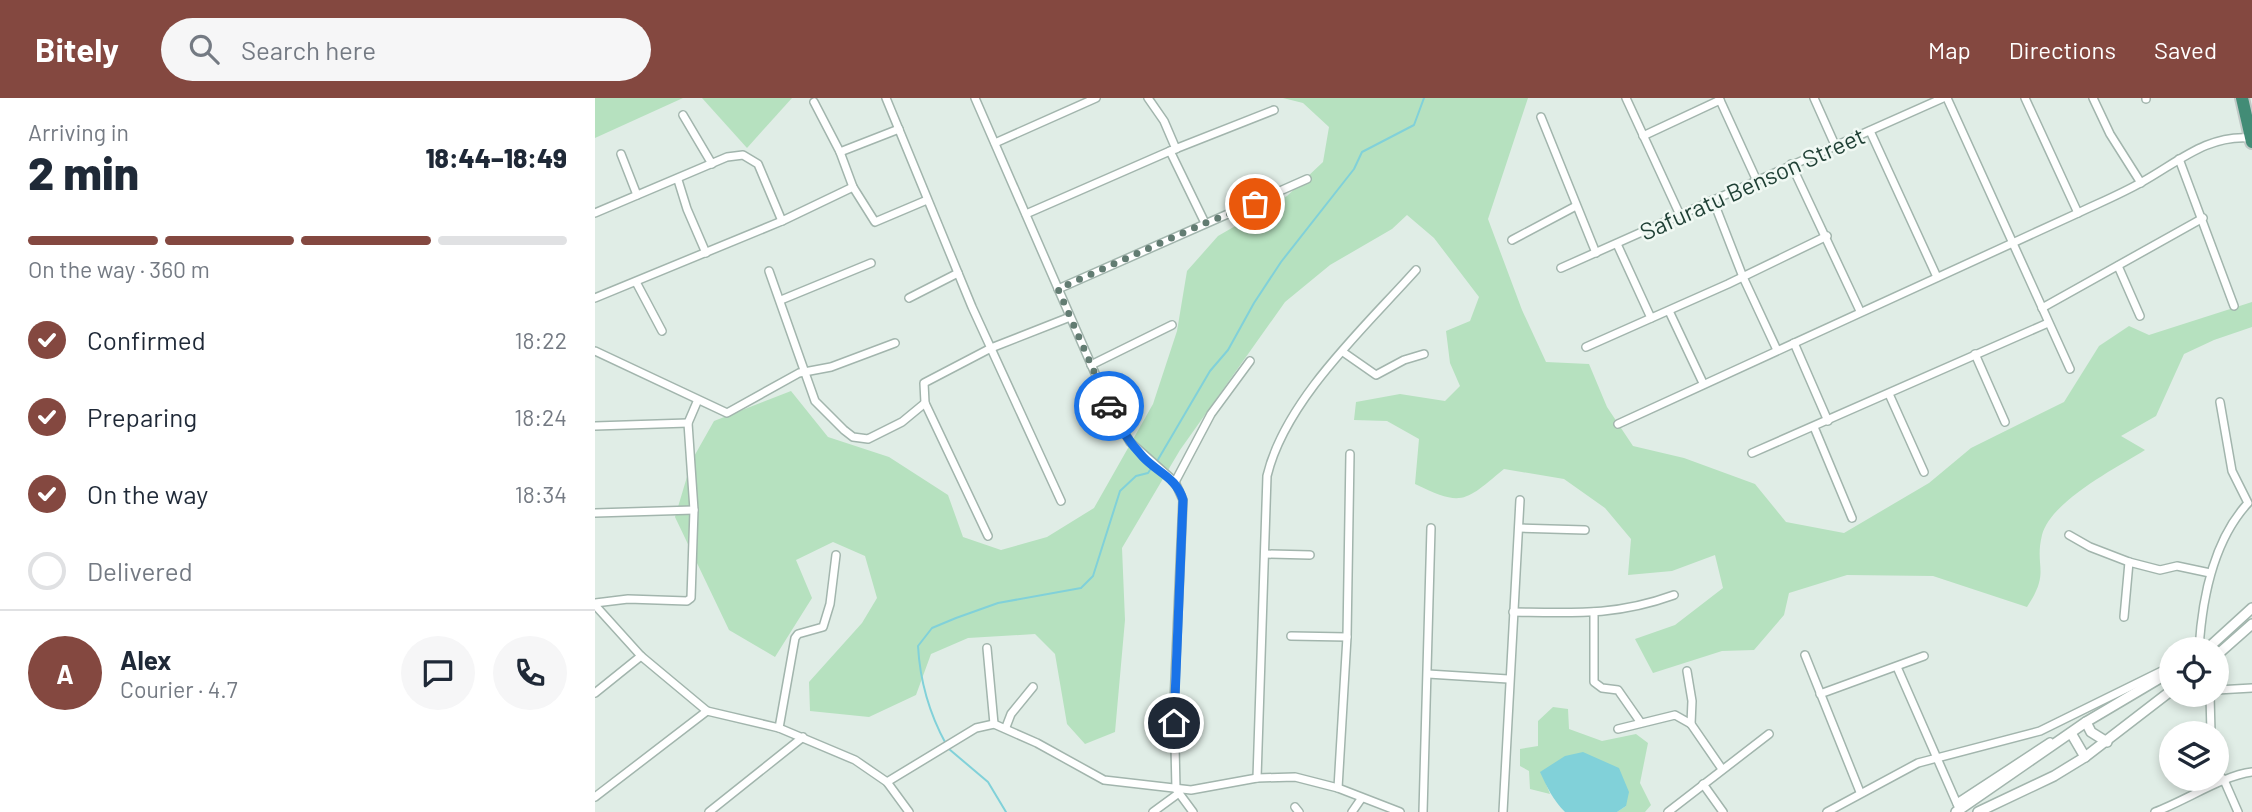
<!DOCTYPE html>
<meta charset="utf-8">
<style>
body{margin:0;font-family:Barlow,sans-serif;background:#f6f6f7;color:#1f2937;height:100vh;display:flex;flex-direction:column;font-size:26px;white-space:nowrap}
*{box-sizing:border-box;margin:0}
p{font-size:23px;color:#747a83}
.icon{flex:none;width:38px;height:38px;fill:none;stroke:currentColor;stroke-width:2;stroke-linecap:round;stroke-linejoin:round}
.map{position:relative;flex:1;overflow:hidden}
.drawer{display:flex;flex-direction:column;background:#fff;width:595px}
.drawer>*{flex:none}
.buttons{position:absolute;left:1564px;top:539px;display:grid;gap:14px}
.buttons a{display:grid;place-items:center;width:70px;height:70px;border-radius:50%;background:#fff;box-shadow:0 4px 10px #0003;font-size:35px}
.pin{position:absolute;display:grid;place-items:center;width:60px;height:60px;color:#fff;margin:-30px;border:4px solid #fff;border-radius:50%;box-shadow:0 2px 7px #0007}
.courier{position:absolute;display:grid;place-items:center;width:70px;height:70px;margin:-35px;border:5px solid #1a73e8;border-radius:50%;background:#fff;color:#222;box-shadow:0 2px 9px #0007}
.headline em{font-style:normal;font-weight:800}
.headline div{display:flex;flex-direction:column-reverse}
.headline{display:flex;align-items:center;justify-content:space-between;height:119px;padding:0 28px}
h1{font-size:46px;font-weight:800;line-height:52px}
.bar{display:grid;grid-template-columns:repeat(4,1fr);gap:10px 7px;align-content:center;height:84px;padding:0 28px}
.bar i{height:9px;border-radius:5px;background:#e0e1e3}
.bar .selected{background:#844840}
.bar p{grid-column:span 4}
.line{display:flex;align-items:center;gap:18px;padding:0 28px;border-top:2px solid #e0e1e3}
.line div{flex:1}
.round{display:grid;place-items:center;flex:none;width:74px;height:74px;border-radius:37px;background:#f6f6f7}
ol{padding:0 28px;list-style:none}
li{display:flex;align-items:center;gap:21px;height:77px}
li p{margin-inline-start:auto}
li .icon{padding:7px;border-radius:50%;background:#844840;color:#fff;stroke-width:4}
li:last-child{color:#747a83}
li i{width:38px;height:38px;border:4px solid #e0e1e3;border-radius:50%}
header{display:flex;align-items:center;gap:42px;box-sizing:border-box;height:98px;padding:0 35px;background:#844840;color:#fff}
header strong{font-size:33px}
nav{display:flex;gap:38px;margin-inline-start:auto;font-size:24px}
.search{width:490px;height:63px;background:#f6f6f7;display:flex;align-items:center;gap:18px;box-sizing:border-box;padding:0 24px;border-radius:38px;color:#747a83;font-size:26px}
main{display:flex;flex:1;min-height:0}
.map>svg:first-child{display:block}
</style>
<header>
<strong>Bitely</strong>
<div class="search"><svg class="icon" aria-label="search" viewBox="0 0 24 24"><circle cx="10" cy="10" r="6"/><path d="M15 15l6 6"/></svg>Search here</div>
<nav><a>Map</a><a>Directions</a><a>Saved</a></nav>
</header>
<main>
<section class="drawer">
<div class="headline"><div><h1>2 min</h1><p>Arriving in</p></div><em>18:44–18:49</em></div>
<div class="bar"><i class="selected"></i><i class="selected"></i><i class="selected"></i><i></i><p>On the way · 360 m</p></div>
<ol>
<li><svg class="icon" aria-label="check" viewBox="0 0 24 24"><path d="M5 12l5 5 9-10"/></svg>Confirmed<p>18:22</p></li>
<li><svg class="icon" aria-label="check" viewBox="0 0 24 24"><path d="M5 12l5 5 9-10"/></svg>Preparing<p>18:24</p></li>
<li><svg class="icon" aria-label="check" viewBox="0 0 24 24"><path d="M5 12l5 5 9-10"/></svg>On the way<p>18:34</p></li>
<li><i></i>Delivered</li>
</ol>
<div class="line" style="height:126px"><b class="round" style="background:#844840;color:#fff">A</b><div><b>Alex</b><p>Courier · 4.7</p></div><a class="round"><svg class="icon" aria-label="chat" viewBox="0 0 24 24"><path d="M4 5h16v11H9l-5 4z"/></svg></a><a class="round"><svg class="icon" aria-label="phone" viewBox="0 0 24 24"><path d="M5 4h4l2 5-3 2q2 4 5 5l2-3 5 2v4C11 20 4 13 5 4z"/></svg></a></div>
</section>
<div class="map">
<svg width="1657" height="714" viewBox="0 0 1657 714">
<rect width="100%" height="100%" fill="#e0ede6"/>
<g fill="#b6e1bf">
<polygon points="0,0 88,0 0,40"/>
<polygon points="107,0 197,0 152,50"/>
<path d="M688 0H933L893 121 927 212 951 264 994 266 1012 309 1038 348 1089 360 1160 386 1191 424 1249 435 1334 385 1376 350 1469 304 1504 248 1534 228 1554 237 1657 204V229L1619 242 1589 256 1561 318 1526 338 1550 352C1521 370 1456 403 1447 437 1439 470 1456 473 1432 509L1338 478 1252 477 1194 495 1189 517 1159 552 1127 553 1058 575 1040 541 1080 527 1128 490 1120 457 1077 473 1033 477 1036 441 1010 410 969 381 909 371C869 404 868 409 820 386L824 341 792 323 759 322 761 304 805 296 850 303 865 288 855 265 851 233 875 223 884 199 839 140 812 117 797 131 735 167 690 204 585 352 527 450 530 522 520 634 490 646 472 626 460 556 440 536 373 540 336 556 321 597 274 619 215 613 214 584 267 525 282 500 270 458 238 444 201 462 217 500 180 559 134 532 80 419 97 362 119 323 196 293 233 339 294 359 353 397 368 439 406 452 452 439 499 410 558 306 582 233 592 173 623 138 692 98 728 64 734 29 708 5Z"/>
<polygon points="958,609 973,611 974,631 1007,643 1041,636 1053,645 1045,685 1056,707 1050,714 1022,714 1031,708 946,673 955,696 935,691 934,673 925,668 925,651 943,648 943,623"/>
</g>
<path fill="#81d1d9" d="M988 654 1024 670 1034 694 1031 708 1022 714H970C958 702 952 689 945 674L970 658Z"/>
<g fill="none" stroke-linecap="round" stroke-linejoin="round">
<g stroke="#81d1d9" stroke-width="2">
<polyline points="561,365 615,273 633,252 659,205 686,164 759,71 767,54 819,27 829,0"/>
<path d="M351 646C334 615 325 584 323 548L337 530 361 520 403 505 486 490 498 478 525 393 541 378 553 375 557 369"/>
<polyline points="354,651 393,684 411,714"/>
</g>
<g stroke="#a2b5ad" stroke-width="10">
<g id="minor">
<polyline points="291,0 377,209 466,403"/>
<polyline points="380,0 516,312 535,344 580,384 588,402 579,604 581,691 598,714"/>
<polyline points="553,0 569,23 581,51"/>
<polyline points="1031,0 1085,117"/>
<polyline points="1124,0 1162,83"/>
<polyline points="1219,0 1240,47"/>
<polyline points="1352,0 1475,271"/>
<polyline points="1430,0 1483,115"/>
<polyline points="1498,0 1515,36 1546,85"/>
<polyline points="1551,0 1551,1"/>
<polyline points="219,4 245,54 258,89 280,124 332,102"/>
<polyline points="88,17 117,66"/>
<polyline points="946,19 1001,155"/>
<polyline points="1275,33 1342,179"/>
<polyline points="1048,38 1125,2"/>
<polyline points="400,45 501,0"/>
<polyline points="575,53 679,12"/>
<polyline points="245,54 304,31"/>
<polyline points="26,56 42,97"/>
<polyline points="1584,61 1639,208"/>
<polyline points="1196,66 1265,213"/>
<polyline points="83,82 92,111 111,155"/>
<polyline points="1118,102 1148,179 1182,252"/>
<polyline points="0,115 132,59 148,57 163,66 187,123"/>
<polyline points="431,116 575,53 610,125"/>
<polyline points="917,142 981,108"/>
<polyline points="1022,146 1056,220"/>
<polyline points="1523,168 1545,218"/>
<polyline points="966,170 1348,0"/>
<polyline points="174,173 220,303 249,332 258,339 273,341 307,324 330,305"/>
<polyline points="41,184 67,233"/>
<polyline points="463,191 712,81"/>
<polyline points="0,200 187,123 258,89"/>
<polyline points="314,200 363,175"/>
<polyline points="186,202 276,165"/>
<polyline points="1447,210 1608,120"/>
<polyline points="1074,213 1108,285"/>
<polyline points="1199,245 1233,323"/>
<polyline points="991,249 1133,186 1232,138"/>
<polyline points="0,253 132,315 204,275 236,269 300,245"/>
<polyline points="748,254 781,277 809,262 829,256"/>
<polyline points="1380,256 1410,324"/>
<polyline points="496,267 577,227"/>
<polyline points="1294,296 1329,374"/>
<path d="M1023 326 1483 115C1504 105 1526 96 1547 84 1583 64 1613 36 1656 40"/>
<polyline points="0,328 93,325"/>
<polyline points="1219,329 1257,420"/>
<polyline points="1157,355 1453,225"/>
<polyline points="580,384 616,316 655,263"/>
<polyline points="0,415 99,412"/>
<polyline points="924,430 990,432"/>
<polyline points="1474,437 1495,449 1534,464 1565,472 1582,468 1615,475"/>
<polyline points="393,438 330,305 329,285 396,250 475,219"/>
<polyline points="671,456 715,457"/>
<polyline points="0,505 33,501 92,503 96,500 99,412 93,325 102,304"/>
<polyline points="0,507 46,558 112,613 184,630 260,662 292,684 314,714"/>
<path d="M918 514C979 515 1021 518 1079 497"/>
<polyline points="999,514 999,584 1007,590 1023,592 1046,625"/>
<polyline points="1529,519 1534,464"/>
<polyline points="696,538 752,539"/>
<polyline points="392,550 399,626"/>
<path d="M1604 551C1607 502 1618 443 1653 405L1637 373 1625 304"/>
<polyline points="1210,557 1265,694"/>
<polyline points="1302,569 1363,708"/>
<polyline points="1092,573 1097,603 1096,626"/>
<polyline points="833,576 913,581"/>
<polyline points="1622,592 1657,590"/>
<polyline points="0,595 46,558"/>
<polyline points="1225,596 1329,558"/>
<polyline points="1615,597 1616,635"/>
<polyline points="411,629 416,616 438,589"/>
<polyline points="184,630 200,540 203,536 228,529 235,506 241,457"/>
<polyline points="1023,631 1080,617 1096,626 1127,671"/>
<polyline points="1622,675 1629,682 1643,714"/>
<path d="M662 680 672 378C690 302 770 229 821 172"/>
<polyline points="292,684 381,630 399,626 442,645 509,682 596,692 662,680 700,679 743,690 805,714"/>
<polyline points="1108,686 1128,714"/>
<polyline points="743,690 752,539 755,356"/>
<polyline points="0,699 112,613"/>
<polyline points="1362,705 1455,644"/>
<polyline points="700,709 704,714"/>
<polyline points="114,714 208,639"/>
<polyline points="558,714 584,695"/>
<polyline points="757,714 766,701"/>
<polyline points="828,714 836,430"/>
<polyline points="908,714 925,402"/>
<polyline points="1073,714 1174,636"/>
<polyline points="1232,714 1323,665 1445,633 1577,568"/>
<path d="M1560 714C1590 703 1629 677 1657 674"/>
</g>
</g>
<g stroke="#a2b5ad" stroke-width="12">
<g id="tertiary">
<polyline points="1612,551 1657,510"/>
<polyline points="1622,557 1657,526"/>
<polyline points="1491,624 1496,634 1512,644"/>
<polyline points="1476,635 1490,659"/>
<polyline points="1361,714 1491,624 1577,573"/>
<polyline points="1383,714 1459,678 1490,659 1577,592"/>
</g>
</g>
<g stroke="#c0c9c6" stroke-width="16">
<polyline id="trunk" points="1647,0 1657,44"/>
</g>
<use href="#minor" stroke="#fff" stroke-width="7"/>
<use href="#tertiary" stroke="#fff" stroke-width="9"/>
<use href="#trunk" stroke="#428c76" stroke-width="12"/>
</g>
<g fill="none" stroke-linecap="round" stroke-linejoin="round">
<polyline stroke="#627c72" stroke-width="7" stroke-dasharray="0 12.6" points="514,308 463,191 610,125 660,106"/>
<path stroke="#1a73e8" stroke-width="9" d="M514 308C523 327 534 344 548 359 563 375 582 380 588 402L579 625"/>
</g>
<g text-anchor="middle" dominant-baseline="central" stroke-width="5" stroke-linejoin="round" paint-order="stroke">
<g font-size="24" fill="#1e3f34" stroke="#f1f9f4">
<text transform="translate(1157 85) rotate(-24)">Safuratu Benson Street</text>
</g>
</g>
</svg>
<div class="buttons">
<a><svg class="icon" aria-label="locate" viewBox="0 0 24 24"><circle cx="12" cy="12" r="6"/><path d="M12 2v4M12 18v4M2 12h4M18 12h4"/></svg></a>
<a><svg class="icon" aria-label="layers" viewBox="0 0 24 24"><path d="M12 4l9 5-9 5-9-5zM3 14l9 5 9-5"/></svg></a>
</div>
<div class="pin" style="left:660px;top:106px;background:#ea580c"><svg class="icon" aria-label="bag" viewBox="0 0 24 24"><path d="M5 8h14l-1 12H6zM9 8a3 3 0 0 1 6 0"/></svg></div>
<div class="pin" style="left:579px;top:625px;background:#1f2937"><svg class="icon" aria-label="home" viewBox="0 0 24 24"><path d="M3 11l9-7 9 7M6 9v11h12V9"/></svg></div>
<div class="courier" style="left:514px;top:308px"><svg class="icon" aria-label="car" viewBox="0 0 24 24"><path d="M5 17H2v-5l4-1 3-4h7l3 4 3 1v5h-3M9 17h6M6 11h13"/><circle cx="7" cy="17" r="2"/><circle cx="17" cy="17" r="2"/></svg></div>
</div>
</main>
